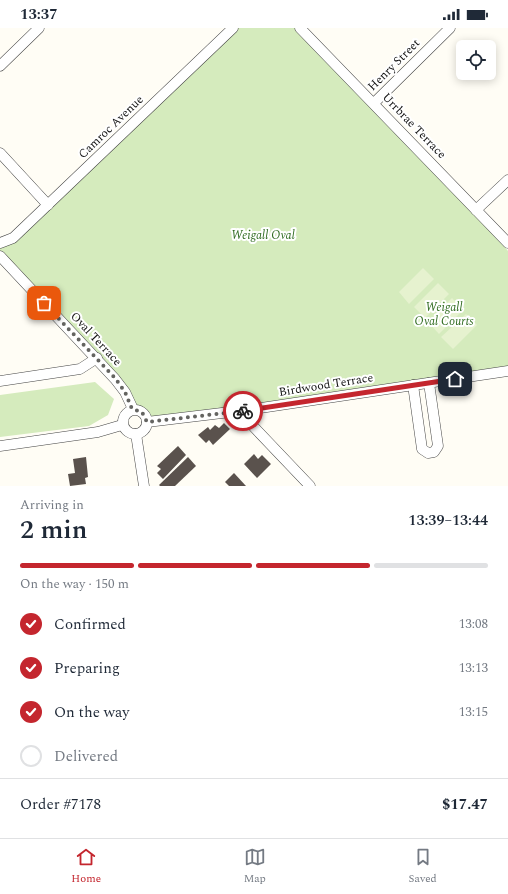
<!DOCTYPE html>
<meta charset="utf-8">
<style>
body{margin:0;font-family:Spectral,serif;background:#f6f6f7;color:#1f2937;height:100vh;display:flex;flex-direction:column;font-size:15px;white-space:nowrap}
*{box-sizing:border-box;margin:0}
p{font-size:13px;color:#747a83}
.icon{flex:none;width:22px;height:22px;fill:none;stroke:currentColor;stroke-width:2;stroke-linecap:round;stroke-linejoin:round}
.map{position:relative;height:458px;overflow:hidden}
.drawer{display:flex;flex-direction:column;background:#fff;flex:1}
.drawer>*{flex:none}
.fabs{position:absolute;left:456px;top:12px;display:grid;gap:8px}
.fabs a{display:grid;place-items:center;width:40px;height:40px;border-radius:6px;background:#fff;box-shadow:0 2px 10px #0003;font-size:20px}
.pin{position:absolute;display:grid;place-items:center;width:34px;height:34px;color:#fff;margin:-17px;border-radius:8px;box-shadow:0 2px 6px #0006}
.courier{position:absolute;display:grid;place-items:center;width:40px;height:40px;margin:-20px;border:3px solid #c4262e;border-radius:50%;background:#fff;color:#222;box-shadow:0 1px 5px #0007}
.summary em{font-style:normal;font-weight:600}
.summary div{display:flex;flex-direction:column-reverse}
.summary{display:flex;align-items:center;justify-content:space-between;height:68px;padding:0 20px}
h1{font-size:26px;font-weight:600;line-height:30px}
.bar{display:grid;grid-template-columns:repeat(4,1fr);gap:6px 4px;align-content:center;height:48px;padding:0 20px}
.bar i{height:5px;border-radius:3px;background:#e0e1e3}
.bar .active{background:#c4262e}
.bar p{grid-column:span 4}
.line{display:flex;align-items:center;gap:10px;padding:0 20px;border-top:1px solid #e0e1e3}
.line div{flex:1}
ol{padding:0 20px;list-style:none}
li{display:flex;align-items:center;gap:12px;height:44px}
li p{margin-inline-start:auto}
li .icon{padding:4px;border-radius:50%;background:#c4262e;color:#fff;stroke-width:4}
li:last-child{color:#747a83}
li i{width:22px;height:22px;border:2px solid #e0e1e3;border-radius:50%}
.status{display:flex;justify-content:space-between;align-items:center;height:28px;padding:0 20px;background:#fff;direction:ltr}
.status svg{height:11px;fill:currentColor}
.menu{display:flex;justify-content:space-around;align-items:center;height:56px;border-top:1px solid #e0e1e3;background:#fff;font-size:11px;color:#747a83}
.menu a{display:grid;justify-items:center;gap:2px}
.menu .active{color:#c4262e}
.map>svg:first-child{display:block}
</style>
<div class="status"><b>13:37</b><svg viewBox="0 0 49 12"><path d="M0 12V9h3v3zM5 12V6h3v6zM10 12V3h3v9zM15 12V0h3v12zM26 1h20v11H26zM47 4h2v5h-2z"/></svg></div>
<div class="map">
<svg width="508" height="458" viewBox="0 0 508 458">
<rect width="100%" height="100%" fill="#fffdf5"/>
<g fill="#d5ebbd">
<polygon points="233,0 300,0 476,182 508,223 508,343 147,394 142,384 133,381 115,350 0,228 0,214 13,210"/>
<polygon points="95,354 114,371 108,387 89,398 0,409 0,367"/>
</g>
<g fill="#e6f2cf">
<polygon points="423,240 434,251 409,276 399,264"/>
<polygon points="438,255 449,266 425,290 414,279"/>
<polygon points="452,270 463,282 439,306 428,294"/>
<polygon points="466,286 477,297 453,321 441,309"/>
</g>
<g fill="#5a524d">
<polygon points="224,395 230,401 213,417 209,412 206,415 198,407 208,399 210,402 215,397 219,400"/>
<polygon points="178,418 186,427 163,451 157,445 161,441 157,438"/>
<polygon points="254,426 258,431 262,427 271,436 257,450 244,436"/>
<polygon points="86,429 88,449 85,450 86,456 70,458 68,446 75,445 73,431"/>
<polygon points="188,429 196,438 175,458 160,458 159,457"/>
<polygon points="234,445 246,458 229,458 225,454"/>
</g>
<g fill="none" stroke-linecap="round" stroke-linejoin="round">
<g stroke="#444" stroke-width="11">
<g id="street">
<polyline points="300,0 508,215"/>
<polyline points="0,38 39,0"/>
<polyline points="374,75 450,0"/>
<polyline points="0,125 48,177"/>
<polyline points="476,182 508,152"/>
<polyline points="0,215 13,210 233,0"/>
<polyline points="0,228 115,351 125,364 133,381"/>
<polyline points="0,353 80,341 97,330"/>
<polyline points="413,357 422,421 428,425 434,424 438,418 429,355"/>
<circle cx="135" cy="394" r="12"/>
<polyline points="247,382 251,396 310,458"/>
<polyline points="147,394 247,382 508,343"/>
<polyline points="136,406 144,458"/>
<polyline points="0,418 98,404 122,397"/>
</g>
</g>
<use href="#street" stroke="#fff" stroke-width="10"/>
</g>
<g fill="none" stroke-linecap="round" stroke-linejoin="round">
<polyline stroke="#646461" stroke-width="4" stroke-dasharray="0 7.2" points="44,275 115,350 125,364 132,381 142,384 147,394 243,383"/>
<polyline stroke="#c4262e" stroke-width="5" points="243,383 455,351"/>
</g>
<g text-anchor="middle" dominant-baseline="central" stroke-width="4" stroke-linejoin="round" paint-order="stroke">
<g font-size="12" fill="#111" stroke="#fff">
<text transform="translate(394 37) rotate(-45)">Henry Street</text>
<text transform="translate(414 98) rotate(46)">Urrbrae Terrace</text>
<text transform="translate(111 99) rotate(-44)">Camroc Avenue</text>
<text transform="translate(96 311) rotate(47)">Oval Terrace</text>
<text transform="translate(326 357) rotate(-9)">Birdwood Terrace</text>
</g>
<g font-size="12" font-style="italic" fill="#2f6b1f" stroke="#fff">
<text x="263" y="207">Weigall Oval</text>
<text x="444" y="279">Weigall<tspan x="444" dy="14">Oval Courts</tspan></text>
</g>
</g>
</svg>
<div class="fabs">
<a><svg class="icon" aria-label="locate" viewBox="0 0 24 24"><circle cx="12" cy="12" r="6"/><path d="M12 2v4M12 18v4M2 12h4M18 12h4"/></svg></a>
</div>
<div class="pin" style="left:44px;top:275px;background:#ea580c"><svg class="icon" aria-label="bag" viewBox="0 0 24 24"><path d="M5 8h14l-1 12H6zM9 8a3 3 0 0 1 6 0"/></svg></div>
<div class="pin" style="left:455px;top:351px;background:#1f2937"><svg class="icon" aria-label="home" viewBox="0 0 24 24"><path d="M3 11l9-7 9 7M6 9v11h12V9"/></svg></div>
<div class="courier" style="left:243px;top:383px"><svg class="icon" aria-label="bike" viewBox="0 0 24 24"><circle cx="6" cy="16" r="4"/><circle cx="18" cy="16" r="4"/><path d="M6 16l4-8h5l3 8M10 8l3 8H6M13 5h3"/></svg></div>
</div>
<section class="drawer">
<div class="summary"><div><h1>2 min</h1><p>Arriving in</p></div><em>13:39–13:44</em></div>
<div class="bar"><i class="active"></i><i class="active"></i><i class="active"></i><i></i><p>On the way · 150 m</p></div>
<ol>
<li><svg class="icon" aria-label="check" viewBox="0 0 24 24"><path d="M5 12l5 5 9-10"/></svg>Confirmed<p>13:08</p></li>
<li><svg class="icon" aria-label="check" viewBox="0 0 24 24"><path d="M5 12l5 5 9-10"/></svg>Preparing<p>13:13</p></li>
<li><svg class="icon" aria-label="check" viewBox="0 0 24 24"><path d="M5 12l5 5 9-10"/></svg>On the way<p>13:15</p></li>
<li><i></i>Delivered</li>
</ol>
<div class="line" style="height:52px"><div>Order #7178</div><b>$17.47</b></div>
</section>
<nav class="menu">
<a class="active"><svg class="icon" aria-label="home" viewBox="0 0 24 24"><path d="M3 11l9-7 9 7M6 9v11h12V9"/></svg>Home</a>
<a><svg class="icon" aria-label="map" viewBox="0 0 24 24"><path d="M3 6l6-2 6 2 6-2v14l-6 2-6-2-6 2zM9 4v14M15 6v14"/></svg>Map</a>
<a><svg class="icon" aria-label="saved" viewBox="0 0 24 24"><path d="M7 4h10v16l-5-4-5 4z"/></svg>Saved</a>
</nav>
